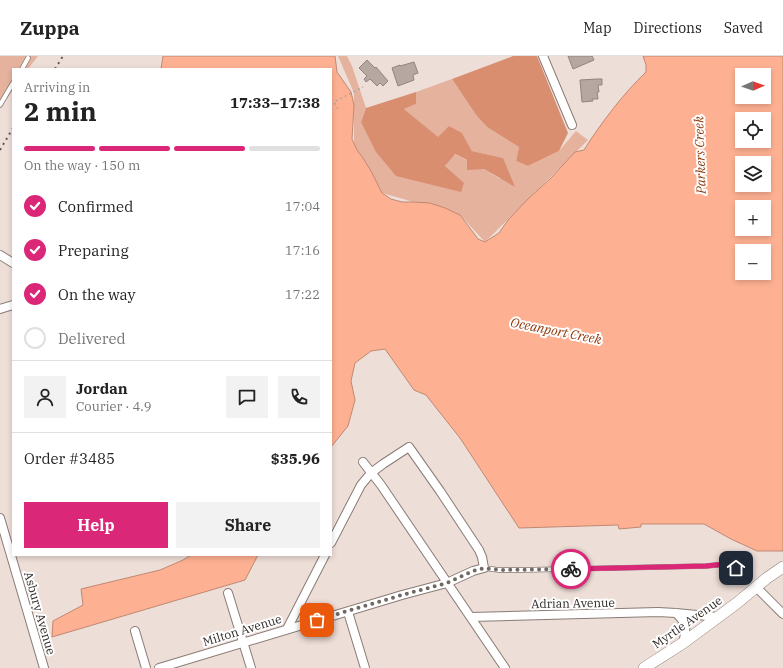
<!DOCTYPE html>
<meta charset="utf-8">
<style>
body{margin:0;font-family:"IBM Plex Serif",serif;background:#f2f2f2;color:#222;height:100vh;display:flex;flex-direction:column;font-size:15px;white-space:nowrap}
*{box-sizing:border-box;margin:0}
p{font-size:13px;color:#767676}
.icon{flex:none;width:22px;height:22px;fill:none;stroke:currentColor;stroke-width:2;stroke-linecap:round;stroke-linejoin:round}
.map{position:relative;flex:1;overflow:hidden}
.drawer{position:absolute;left:12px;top:12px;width:320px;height:488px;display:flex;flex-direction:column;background:#fff;border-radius:0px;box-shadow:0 2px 6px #0003}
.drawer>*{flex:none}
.needle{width:26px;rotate:88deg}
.buttons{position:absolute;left:735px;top:12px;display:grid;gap:8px}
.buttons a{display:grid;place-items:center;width:36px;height:36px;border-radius:0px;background:#fff;box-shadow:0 2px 6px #0003;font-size:20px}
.pin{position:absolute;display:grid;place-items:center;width:34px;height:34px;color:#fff;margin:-17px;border-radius:8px;box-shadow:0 2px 6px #0006}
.courier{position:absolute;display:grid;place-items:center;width:40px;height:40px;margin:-20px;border:3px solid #db2777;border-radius:50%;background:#fff;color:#222;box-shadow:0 1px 5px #0007}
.head em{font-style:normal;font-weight:800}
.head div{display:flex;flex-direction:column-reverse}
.head{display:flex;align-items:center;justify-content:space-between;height:68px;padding:0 12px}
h1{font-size:26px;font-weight:800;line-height:30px}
.bar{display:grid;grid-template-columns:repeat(4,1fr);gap:6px 4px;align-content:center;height:48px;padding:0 12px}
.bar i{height:5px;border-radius:3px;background:#e0e0e0}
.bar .current{background:#db2777}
.bar p{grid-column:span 4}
.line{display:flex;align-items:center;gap:10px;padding:0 12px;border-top:1px solid #e0e0e0}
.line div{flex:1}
.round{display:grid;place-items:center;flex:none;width:42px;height:42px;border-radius:0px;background:#f2f2f2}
ol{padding:0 12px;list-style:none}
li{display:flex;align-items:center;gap:12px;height:44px}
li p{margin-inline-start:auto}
li .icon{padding:4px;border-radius:50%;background:#db2777;color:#fff;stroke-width:4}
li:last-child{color:#767676}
li i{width:22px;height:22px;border:2px solid #e0e0e0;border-radius:50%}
.primary-button{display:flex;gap:8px;margin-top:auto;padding:8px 12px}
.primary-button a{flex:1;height:46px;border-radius:0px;background:#db2777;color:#fff;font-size:16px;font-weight:800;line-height:46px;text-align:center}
.primary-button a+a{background:#f2f2f2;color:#222}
header{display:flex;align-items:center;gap:24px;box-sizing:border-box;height:56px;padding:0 20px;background:#fff;border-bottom:1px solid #e0e0e0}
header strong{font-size:19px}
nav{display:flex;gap:22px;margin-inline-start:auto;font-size:14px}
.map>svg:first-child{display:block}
</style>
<header>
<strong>Zuppa</strong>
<nav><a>Map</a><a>Directions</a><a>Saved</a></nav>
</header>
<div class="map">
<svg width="783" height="612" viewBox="0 0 783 612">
<rect width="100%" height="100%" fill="#eeded8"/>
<g fill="#e5b29e">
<polygon points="0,0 38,0 28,13 13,13 13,34 0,52"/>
<polygon points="338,0 347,0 352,10 366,52 361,66 463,127 445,110 454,98 484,113 500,123 503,102 472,95 462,77 438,82 404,53 416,48 416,36 452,23 476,59 487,71 519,91 516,105 528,110 559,95 576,75 588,84 485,186 460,159 382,137 354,91 354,37"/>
</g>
<g fill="#d98e70">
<polygon points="513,0 537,0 568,77 559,95 528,110 516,105 519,91 487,71 476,59 452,23"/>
<polygon points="416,36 416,48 404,53 438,81 449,70 462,77 472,95 503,102 515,131 484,113 467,114 467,104 455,98 445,110 464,127 461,136 396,120 376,96 361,66 366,52"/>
</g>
<g fill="#feb192" stroke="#c08872" fill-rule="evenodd">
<path d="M163 0H335L337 16 351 36 354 49 352 83 357 94 363 102 371 115 382 137 391 143 402 146H413L430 147 445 152 460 159 478 183 485 186 499 177 508 164 528 143 551 122 575 96 584 94C601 67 623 38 646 16V9L643 0H783V495H757L731 483 704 468H641V471L619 473 618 469 519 472 460 382 426 339 414 334 385 293 371 295 355 307 351 325 355 344 348 370 331 391V13H161ZM742 19H764V41H742ZM742 63H764V85H742ZM742 107H764V129H742ZM742 151H764V173H742ZM742 195H764V217H742Z"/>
<polygon points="191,499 258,499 245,524 52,581 53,565 83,549 81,533 160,514 183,504"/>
</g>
<g fill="#b6a7a1" stroke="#92847e">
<polygon points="568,0 592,0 594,4 573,13"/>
<polygon points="367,4 375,12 376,11 388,25 383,30 380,27 377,30 370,23 366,26 364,23 367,20 359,12"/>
<polygon points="414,6 418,17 413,19 414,24 398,30 392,12 400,9 400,10"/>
<polygon points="597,23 602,23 602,29 598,29 599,36 597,36 598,43 592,43 593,45 582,46 580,24"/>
</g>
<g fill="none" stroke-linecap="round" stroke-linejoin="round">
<g stroke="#897b75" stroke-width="5.5">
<g id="lane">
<polyline points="22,13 28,2"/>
<polyline points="0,49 13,27"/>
<polyline points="484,512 499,514 521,514 706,510 727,508 736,512"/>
</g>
</g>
<g stroke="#897b75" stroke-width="10">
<g id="street">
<polyline points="543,0 572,69"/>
<polyline points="0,199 13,207"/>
<polyline points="0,253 13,249"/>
<polyline points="363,406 381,429 505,612"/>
<polyline points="0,462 44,612"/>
<polyline points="756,531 783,558"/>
<polyline points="228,537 251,612"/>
<polyline points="348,556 365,612"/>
<path d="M676 557C687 568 687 571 683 587"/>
<polyline points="471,561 658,556 676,557 718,561"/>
<polyline points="287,573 325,499"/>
<polyline points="135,575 146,612"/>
<polyline points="159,612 402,539 447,527 473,515 484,512 482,501 479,494 440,435 409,391 383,408 371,417 361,429 331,487"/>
</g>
</g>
<g stroke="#897b75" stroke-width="12">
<polyline id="secondary" points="644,612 683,587 737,547 767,522 783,511"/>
</g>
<polyline stroke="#b2a5a1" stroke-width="1.5" stroke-dasharray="2 3" stroke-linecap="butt" points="338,53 334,46 363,31"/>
<use href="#lane" stroke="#fff" stroke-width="4"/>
<use href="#street" stroke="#fff" stroke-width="8"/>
<use href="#secondary" stroke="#fff" stroke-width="11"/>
<g stroke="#605855" stroke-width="2" stroke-dasharray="2 4" stroke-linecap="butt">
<polyline points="55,13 63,0"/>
<polyline points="0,94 13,72"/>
</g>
</g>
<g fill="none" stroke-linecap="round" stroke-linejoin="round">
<polyline stroke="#716864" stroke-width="4" stroke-dasharray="0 7.2" points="317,564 402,539 447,527 473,515 484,512 499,514 571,513"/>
<polyline stroke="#db2777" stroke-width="5" points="571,513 706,510 726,508 736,512"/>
</g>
<g text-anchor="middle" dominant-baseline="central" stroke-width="4" stroke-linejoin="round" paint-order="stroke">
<g font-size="12" fill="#2e2826" stroke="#fff">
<text transform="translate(573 547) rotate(-1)">Adrian Avenue</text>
<text transform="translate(40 557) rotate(74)">Asbury Avenue</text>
<text transform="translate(687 566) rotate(-35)">Myrtle Avenue</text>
<text transform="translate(242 574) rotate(-17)">Milton Avenue</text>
</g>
<g font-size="13" font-style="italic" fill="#8f3708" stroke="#fff">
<text transform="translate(700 99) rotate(-92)">Parkers Creek</text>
<text transform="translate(556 275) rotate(11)">Oceanport Creek</text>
</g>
</g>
</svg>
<div class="buttons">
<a><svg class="needle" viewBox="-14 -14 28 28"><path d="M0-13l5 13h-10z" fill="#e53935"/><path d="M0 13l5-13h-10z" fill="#767676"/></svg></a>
<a><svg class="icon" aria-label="locate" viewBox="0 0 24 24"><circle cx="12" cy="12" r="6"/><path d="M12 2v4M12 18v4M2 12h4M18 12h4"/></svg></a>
<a><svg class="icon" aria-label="layers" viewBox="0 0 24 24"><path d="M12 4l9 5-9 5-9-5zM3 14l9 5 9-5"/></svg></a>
<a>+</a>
<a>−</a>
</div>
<div class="pin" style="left:317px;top:564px;background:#ea580c"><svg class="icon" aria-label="bag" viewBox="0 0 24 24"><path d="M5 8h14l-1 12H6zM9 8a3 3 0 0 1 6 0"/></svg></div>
<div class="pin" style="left:736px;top:512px;background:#1f2937"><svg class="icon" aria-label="home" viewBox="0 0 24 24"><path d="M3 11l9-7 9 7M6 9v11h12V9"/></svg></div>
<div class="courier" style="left:571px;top:513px"><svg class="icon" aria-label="bike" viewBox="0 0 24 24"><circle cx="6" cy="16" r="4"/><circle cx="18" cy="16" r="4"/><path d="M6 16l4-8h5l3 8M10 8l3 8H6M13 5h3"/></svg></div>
<section class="drawer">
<div class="head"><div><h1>2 min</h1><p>Arriving in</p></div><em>17:33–17:38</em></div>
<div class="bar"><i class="current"></i><i class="current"></i><i class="current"></i><i></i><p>On the way · 150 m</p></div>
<ol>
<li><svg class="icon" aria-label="check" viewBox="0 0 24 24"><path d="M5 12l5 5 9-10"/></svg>Confirmed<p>17:04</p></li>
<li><svg class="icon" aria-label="check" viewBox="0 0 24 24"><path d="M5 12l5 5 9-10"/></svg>Preparing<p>17:16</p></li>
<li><svg class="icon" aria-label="check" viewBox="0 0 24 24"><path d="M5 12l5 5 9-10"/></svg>On the way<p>17:22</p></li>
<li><i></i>Delivered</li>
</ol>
<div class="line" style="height:72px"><a class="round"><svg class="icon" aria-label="person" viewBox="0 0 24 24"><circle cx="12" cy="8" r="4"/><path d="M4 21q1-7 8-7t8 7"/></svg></a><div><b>Jordan</b><p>Courier · 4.9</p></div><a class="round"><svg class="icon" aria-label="chat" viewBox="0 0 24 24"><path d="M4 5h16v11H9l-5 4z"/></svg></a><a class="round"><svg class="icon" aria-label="phone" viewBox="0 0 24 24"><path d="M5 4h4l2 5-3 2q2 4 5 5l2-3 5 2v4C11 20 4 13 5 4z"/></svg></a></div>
<div class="line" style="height:52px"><div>Order #3485</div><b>$35.96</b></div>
<div class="primary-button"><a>Help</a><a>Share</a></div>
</section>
</div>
